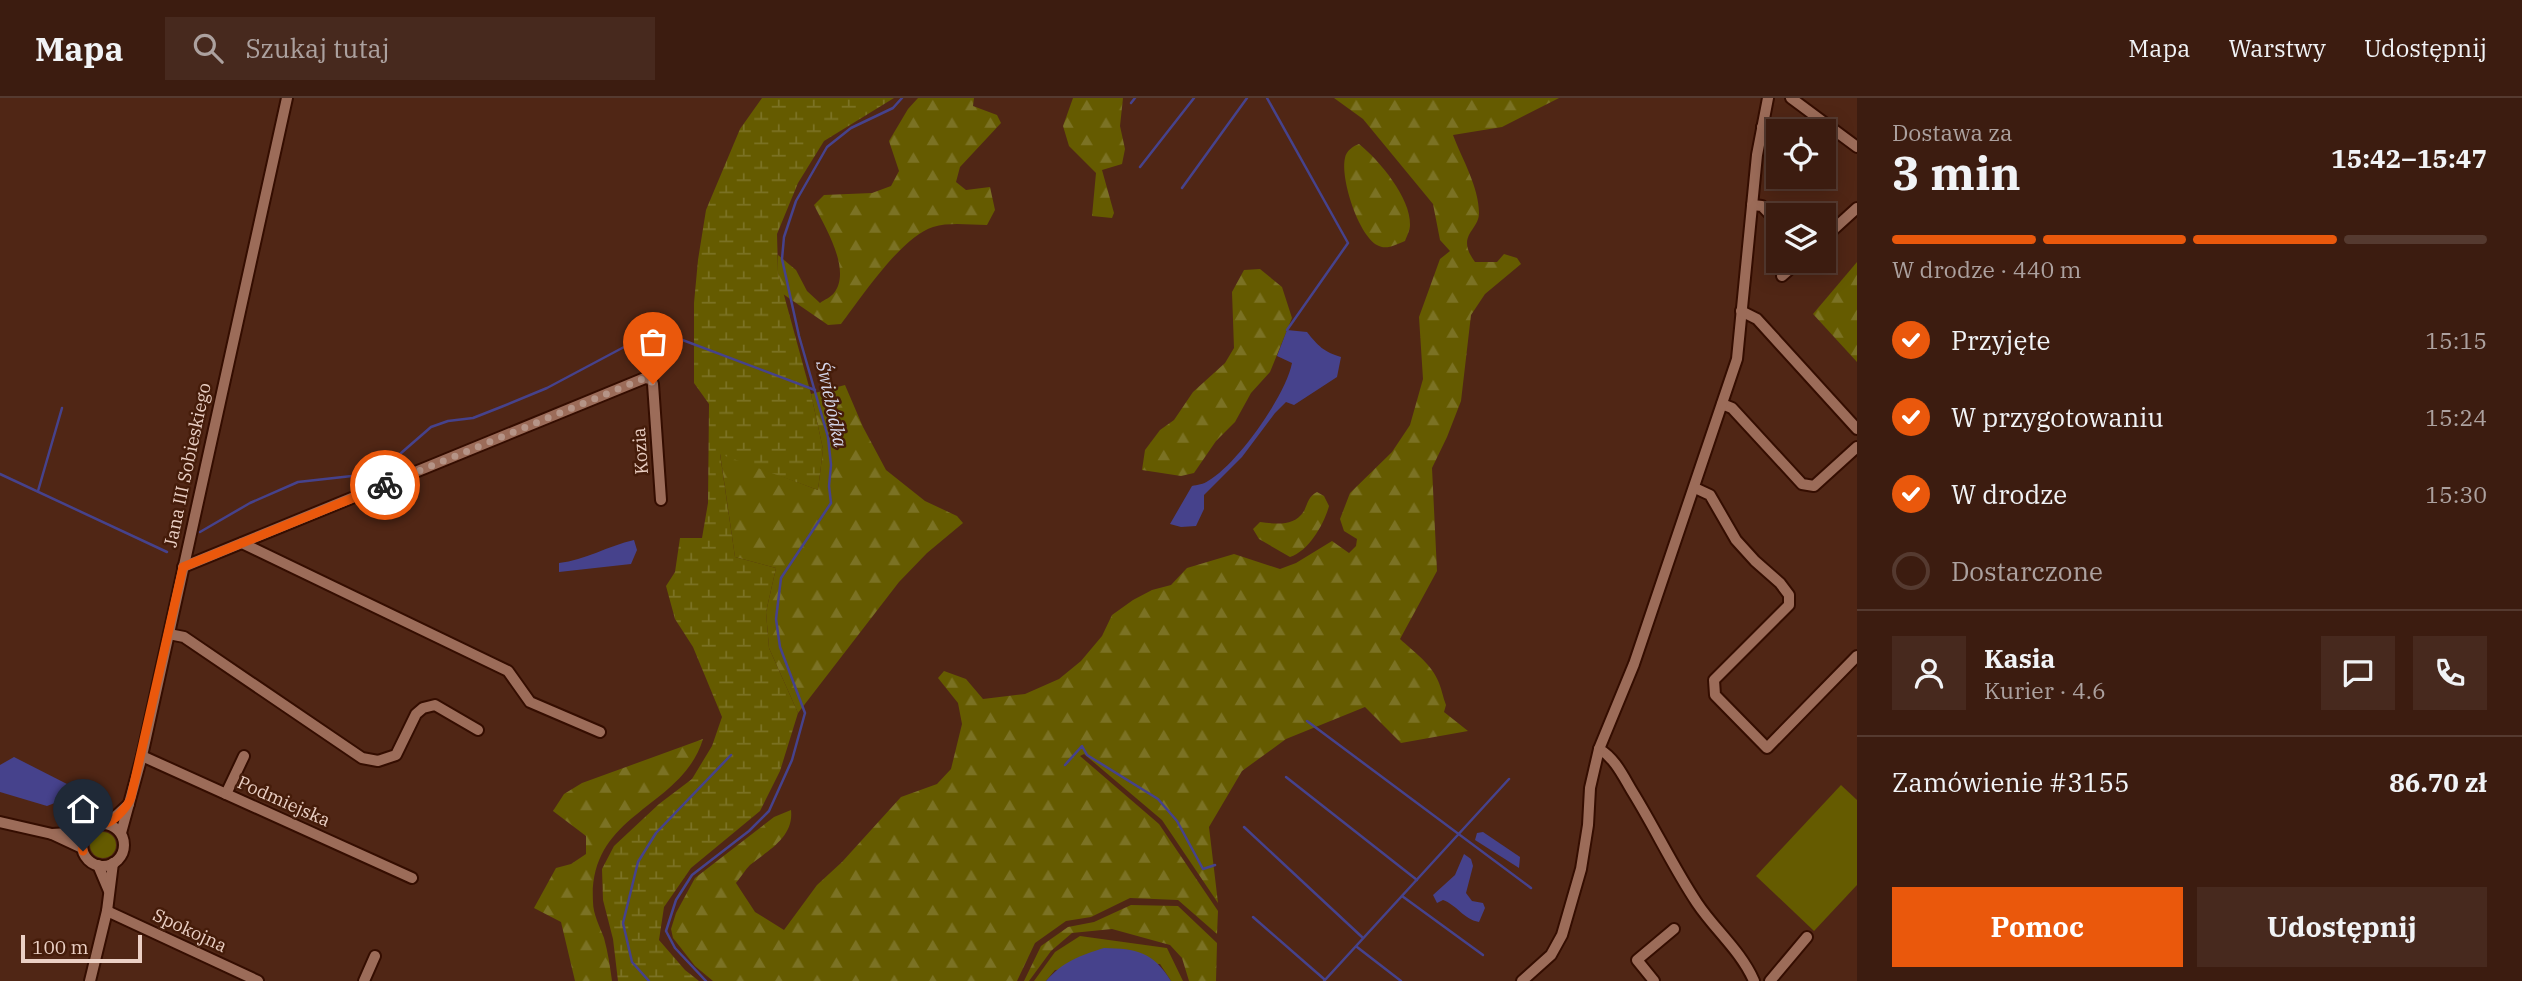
<!DOCTYPE html>
<html lang="pl">
<meta charset="utf-8">
<style>
body{margin:0;font-family:"IBM Plex Serif",serif;background:#47291e;color:#f1f3f6;height:100vh;display:flex;flex-direction:column;font-size:26px;white-space:nowrap}
*{box-sizing:border-box;margin:0}
p{font-size:23px;color:#aca19f}
.icon{flex:none;width:38px;height:38px;fill:none;stroke:currentColor;stroke-width:2;stroke-linecap:round;stroke-linejoin:round}
.map{position:relative;flex:1;overflow:hidden}
.details{display:flex;flex-direction:column;background:#3c1c10;width:665px}
.details>*{flex:none}
.fabs{position:absolute;left:1766px;top:21px;display:grid;gap:14px}
.fabs a{display:grid;place-items:center;width:70px;height:70px;border-radius:0px;background:#3c1c10;box-shadow:0 4px 18px #0003,0 0 0 2px #553a30;font-size:35px}
.scale{position:absolute;left:21px;bottom:18px;width:121px;box-sizing:border-box;padding-left:7px;border:4px solid #ebd0c5;border-top:0;font-size:19px;line-height:24px;white-space:nowrap;color:#ebd0c5;-webkit-text-stroke:5px #451c0a;paint-order:stroke}
.pin{position:absolute;display:grid;place-items:center;width:60px;height:60px;color:#fff;margin:-72px -30px;border-radius:50% 50% 50% 0;rotate:-45deg;box-shadow:0 0 7px #0007}
.pin .icon{rotate:45deg}
.courier{position:absolute;display:grid;place-items:center;width:70px;height:70px;margin:-35px;border:5px solid #ea580c;border-radius:50%;background:#fff;color:#222;box-shadow:0 2px 9px #0007}
.summary em{font-style:normal;font-weight:700}
.summary div{display:flex;flex-direction:column-reverse}
.summary{display:flex;align-items:center;justify-content:space-between;height:119px;padding:0 35px}
h1{font-size:46px;font-weight:700;line-height:52px}
.bar{display:grid;grid-template-columns:repeat(4,1fr);gap:10px 7px;align-content:center;height:84px;padding:0 35px}
.bar i{height:9px;border-radius:5px;background:#553a30}
.bar .on{background:#ea580c}
.bar p{grid-column:span 4}
.line{display:flex;align-items:center;gap:18px;padding:0 35px;border-top:2px solid #553a30}
.line div{flex:1}
.round{display:grid;place-items:center;flex:none;width:74px;height:74px;border-radius:0px;background:#47291e}
ol{padding:0 35px;list-style:none}
li{display:flex;align-items:center;gap:21px;height:77px}
li p{margin-inline-start:auto}
li .icon{padding:7px;border-radius:50%;background:#ea580c;color:#fff;stroke-width:4}
li:last-child{color:#aca19f}
li i{width:38px;height:38px;border:4px solid #553a30;border-radius:50%}
.primary-button{display:flex;gap:14px;margin-top:auto;padding:14px 35px}
.primary-button a{flex:1;height:80px;border-radius:0px;background:#ea580c;color:#fff;font-size:28px;font-weight:700;line-height:80px;text-align:center}
.primary-button a+a{background:#47291e;color:#f1f3f6}
header{display:flex;align-items:center;gap:42px;box-sizing:border-box;height:98px;padding:0 35px;background:#3c1c10;border-bottom:2px solid #553a30}
header strong{font-size:33px}
nav{display:flex;gap:38px;margin-inline-start:auto;font-size:24px}
.search{width:490px;height:63px;background:#47291e;display:flex;align-items:center;gap:18px;box-sizing:border-box;padding:0 24px;border-radius:0px;color:#aca19f;font-size:26px}
main{display:flex;flex:1;min-height:0}
.map>svg:first-child{display:block}
</style>
<header>
<strong>Mapa</strong>
<div class="search"><svg class="icon" aria-label="search" viewBox="0 0 24 24"><circle cx="10" cy="10" r="6"/><path d="M15 15l6 6"/></svg>Szukaj tutaj</div>
<nav><a>Mapa</a><a>Warstwy</a><a>Udostępnij</a></nav>
</header>
<main>
<div class="map">
<svg width="1857" height="883" viewBox="0 0 1857 883">
<defs>
<pattern id="forest-firs" width="22" height="20" patternUnits="userSpaceOnUse" patternTransform="scale(1.75)"><rect width="22" height="20" fill="#655b00"/><path d="M5 1l3.5 6h-7zM16 11l3.5 6h-7z" fill="#7b7224"/></pattern>
<pattern id="wetland-marsh" width="20" height="14" patternUnits="userSpaceOnUse" patternTransform="scale(1.75)"><rect width="20" height="14" fill="#655b00"/><path d="M1 5h8M5 5V1M11 12h8M15 12V8" fill="none" stroke="#7b7224"/></pattern>
</defs>
<rect width="100%" height="100%" fill="#502615"/>
<g fill="#655b00">
<polygon points="1841,687 1857,702 1857,787 1814,833 1756,778"/>
<circle cx="103" cy="747" r="13"/>
<polygon points="1080,838 1167,850 1183,883 1171,883 1160,866 1055,872 1046,883 1034,883 1055,854"/>
</g>
<g fill="url(#forest-firs)">
<path d="M918 0H974L973 8 997 17 1001 25 960 69 956 84 966 92 990 89 995 112 987 127C969 127 950 124 933 129 901 139 861 200 841 226L828 227 783 196 778 175V157L796 172 807 193 820 205C824 202 831 199 834 195 852 172 825 129 814 107L824 97 872 95 891 88 899 73 889 43 908 11Z"/>
<polygon points="1073,0 1123,0 1120,28 1125,51 1122,66 1102,72 1114,115 1112,120 1092,118 1096,75 1069,48 1063,28"/>
<path d="M1334 0H1559L1502 29 1453 37C1462 61 1479 89 1479 115 1479 133 1455 137 1475 164H1497L1504 156 1517 160 1521 166 1485 196 1471 217 1461 303 1447 339 1432 370 1437 473 1400 541C1414 554 1432 566 1439 585 1442 592 1443 600 1446 607L1444 614 1468 633 1401 645 1365 609 1286 641 1242 673 1209 729 1218 805 1162 722 1084 656 1080 658 1159 726 1218 813 1217 836 1178 802 1130 800 1091 819 1066 823 1035 845 1017 883H713L695 868 673 840 671 831 676 815 695 780 774 719 791 712C794 739 769 752 750 767 745 772 741 779 736 785L755 814 784 832 817 787 842 764 901 699 937 686 951 671 962 626 958 605 938 580 944 573 966 581 983 601 1025 596 1059 581 1081 563 1102 538 1112 517 1133 502 1152 492 1171 487 1187 470 1234 456 1280 471 1296 465 1332 443 1349 455 1356 448 1357 441 1344 433 1340 421 1350 395 1392 354 1410 327 1423 281 1419 219 1440 161 1450 153 1440 142 1433 106 1363 21Z"/>
<path d="M1359 46C1379 62 1411 100 1410 127 1410 132 1407 138 1405 143 1397 146 1387 152 1379 148 1359 140 1340 80 1345 60 1346 53 1353 48 1359 46Z"/>
<polygon points="1857,164 1857,264 1813,216"/>
<polygon points="1260,171 1282,189 1292,220 1270,274 1251,295 1235,324 1216,343 1194,375 1181,378 1142,372 1145,352 1160,332 1174,322 1193,294 1225,265 1234,250 1232,194 1244,172"/>
<polygon points="845,287 863,329 886,372 925,403 957,418 963,425 927,455 899,484 798,615 769,550 766,514 776,470 735,459 720,355 818,392 823,351 811,296"/>
<path d="M1317 394 1324 398 1329 408C1324 426 1309 453 1290 459L1259 441 1253 431 1260 424C1276 426 1294 429 1304 413 1308 405 1308 399 1317 394Z"/>
<path d="M703 641C682 711 588 714 593 804 593 816 600 829 604 840 608 854 610 869 612 883H575L561 824 534 810 556 770 571 766 586 756V738L553 713 564 696 582 685Z"/>
<polygon points="1131,807 1178,808 1217,845 1216,883 1189,883 1182,860 1170,847 1112,831 1072,835 1051,853 1029,883 1024,883 1041,848 1068,829 1094,824"/>
</g>
<polygon fill="url(#wetland-marsh)" points="762,0 894,0 824,43 798,85 777,136 778,175 811,296 823,351 818,392 720,356 735,459 776,470 766,514 769,550 798,615 780,673 760,713 691,770 664,809 659,842 685,872 699,883 618,883 613,841 603,802 602,771 614,748 659,706 692,681 712,648 722,619 693,549 675,521 666,488 675,474 680,440 702,440 708,405 709,306 694,285 694,205 698,162 706,112 740,31"/>
<g fill="#46428c">
<path d="M1287 232 1307 234C1318 248 1324 254 1341 259L1337 279 1294 307 1286 304 1275 315 1242 359 1204 397V411L1196 428 1181 429 1170 426 1192 388C1197 387 1204 386 1208 383 1237 367 1286 297 1292 265L1277 258Z"/>
<path d="M634 442 637 452 631 466 559 474V465C585 462 608 448 634 442Z"/>
<polygon points="14,659 67,686 60,703 47,708 0,694 0,667"/>
<polygon points="1483,734 1520,759 1519,770 1475,742 1477,735"/>
<path d="M1464 756 1471 761 1473 768 1466 795 1472 803 1483 805 1485 810 1479 824C1463 821 1457 807 1443 802L1437 805 1433 797 1455 777Z"/>
<path d="M1104 850C1137 851 1152 853 1171 883H1046C1062 864 1081 857 1104 850Z"/>
</g>
<g fill="none" stroke-linecap="round" stroke-linejoin="round">
<g stroke="#46428c" stroke-width="2.5">
<polyline points="1267,0 1348,145 1287,232"/>
<polyline points="1131,5 1135,0"/>
<polyline points="1140,69 1194,0"/>
<polyline points="1182,90 1247,0"/>
<polyline points="0,376 167,454"/>
<polyline points="38,393 62,310"/>
<polyline points="200,434 250,405 298,384 352,378 385,369 431,329 448,323 473,320 501,309 547,290 656,232 815,292"/>
<polyline points="1307,623 1531,790"/>
<polyline points="1065,667 1082,648 1087,657 1158,701 1177,723 1203,771 1215,767"/>
<polyline points="1286,679 1417,782"/>
<polyline points="1244,729 1362,839"/>
<polyline points="1402,798 1483,857"/>
<polyline points="1253,819 1324,881"/>
<polyline points="1357,849 1401,883"/>
<polyline points="649,883 632,864 623,825 638,764 656,735 731,657"/>
<polyline points="706,883 675,850 666,833 676,802 692,777 749,733 769,713 792,662 805,615 780,549 776,521 781,480 831,405 829,388 831,367 828,339 799,238 782,161 784,139 796,103 827,49 851,30 893,10 902,0"/>
<polyline points="1324,883 1509,681"/>
</g>
<g stroke="#340d00" stroke-width="14">
<g id="minor">
<polyline points="1791,0 1857,49"/>
<polyline points="1762,29 1778,35"/>
<polyline points="1752,107 1762,108 1778,125"/>
<polyline points="1824,140 1857,110"/>
<polyline points="1782,178 1799,163"/>
<polyline points="1741,213 1757,221 1857,331"/>
<polyline points="1722,306 1732,310 1802,386 1814,388 1857,349"/>
<polyline points="1695,390 1710,397 1736,442 1755,463 1780,485 1789,497 1789,507 1714,582 1715,597 1767,650 1857,558"/>
<polyline points="242,445 508,573 530,604 600,634"/>
<polyline points="183,469 645,280 651,281 653,286 661,402"/>
<polyline points="169,536 184,539 362,660 378,663 396,657 416,616 423,610 435,607 478,632"/>
<path d="M1599 651C1615 660 1623 678 1632 693 1655 730 1673 769 1697 805 1715 832 1741 853 1754 883"/>
<polyline points="142,658 412,780"/>
<polyline points="226,696 244,658"/>
<polyline points="0,724 52,736 82,750"/>
<circle cx="103" cy="747" r="21"/>
<polyline points="107,726 129,706"/>
<polyline points="121,735 142,658 287,0"/>
<polyline points="52,736 87,734"/>
<polyline points="98,767 109,793"/>
<polyline points="107,813 258,883"/>
<polyline points="90,883 107,813 113,765"/>
<polyline points="364,883 375,858"/>
<polyline points="1522,883 1551,857 1562,837 1581,771 1588,727 1590,690 1599,651 1634,566 1737,261 1757,57 1768,0"/>
<polyline points="1654,883 1637,862 1674,831"/>
<polyline points="1770,883 1807,839"/>
</g>
</g>
<use href="#minor" stroke="#9c6c59" stroke-width="10"/>
</g>
<g fill="none" stroke-linecap="round" stroke-linejoin="round">
<polyline stroke="#b59487" stroke-width="7" stroke-dasharray="0 12.6" points="385,387 645,280 650,281 653,286"/>
<path stroke="#ea580c" stroke-width="9" d="M83 753C81 742 85 730 98 726 102 725 105 726 109 724 117 720 129 707 131 699L183 469 385 387"/>
</g>
<g text-anchor="middle" dominant-baseline="central" stroke-width="5" stroke-linejoin="round" paint-order="stroke">
<g font-size="18" fill="#ebd0c5" stroke="#451c0a">
<text transform="translate(640 353) rotate(-94)">Kozia</text>
<text transform="translate(187 367) rotate(-78)">Jana III Sobieskiego</text>
<text transform="translate(284 703) rotate(24)">Podmiejska</text>
<text transform="translate(190 832) rotate(25)">Spokojna</text>
</g>
<g font-size="19" font-style="italic" fill="#d6d8ed" stroke="#451c0a">
<text transform="translate(832 306) rotate(78)">Świebódka</text>
</g>
</g>
</svg>
<div class="fabs">
<a><svg class="icon" aria-label="locate" viewBox="0 0 24 24"><circle cx="12" cy="12" r="6"/><path d="M12 2v4M12 18v4M2 12h4M18 12h4"/></svg></a>
<a><svg class="icon" aria-label="layers" viewBox="0 0 24 24"><path d="M12 4l9 5-9 5-9-5zM3 14l9 5 9-5"/></svg></a>
</div>
<div class="scale">100 m</div>
<div class="pin" style="left:653px;top:286px;background:#ea580c"><svg class="icon" aria-label="bag" viewBox="0 0 24 24"><path d="M5 8h14l-1 12H6zM9 8a3 3 0 0 1 6 0"/></svg></div>
<div class="pin" style="left:83px;top:753px;background:#1f2937"><svg class="icon" aria-label="home" viewBox="0 0 24 24"><path d="M3 11l9-7 9 7M6 9v11h12V9"/></svg></div>
<div class="courier" style="left:385px;top:387px"><svg class="icon" aria-label="bike" viewBox="0 0 24 24"><circle cx="6" cy="16" r="4"/><circle cx="18" cy="16" r="4"/><path d="M6 16l4-8h5l3 8M10 8l3 8H6M13 5h3"/></svg></div>
</div>
<section class="details">
<div class="summary"><div><h1>3 min</h1><p>Dostawa za</p></div><em>15:42–15:47</em></div>
<div class="bar"><i class="on"></i><i class="on"></i><i class="on"></i><i></i><p>W drodze · 440 m</p></div>
<ol>
<li><svg class="icon" aria-label="check" viewBox="0 0 24 24"><path d="M5 12l5 5 9-10"/></svg>Przyjęte<p>15:15</p></li>
<li><svg class="icon" aria-label="check" viewBox="0 0 24 24"><path d="M5 12l5 5 9-10"/></svg>W przygotowaniu<p>15:24</p></li>
<li><svg class="icon" aria-label="check" viewBox="0 0 24 24"><path d="M5 12l5 5 9-10"/></svg>W drodze<p>15:30</p></li>
<li><i></i>Dostarczone</li>
</ol>
<div class="line" style="height:126px"><a class="round"><svg class="icon" aria-label="person" viewBox="0 0 24 24"><circle cx="12" cy="8" r="4"/><path d="M4 21q1-7 8-7t8 7"/></svg></a><div><b>Kasia</b><p>Kurier · 4.6</p></div><a class="round"><svg class="icon" aria-label="chat" viewBox="0 0 24 24"><path d="M4 5h16v11H9l-5 4z"/></svg></a><a class="round"><svg class="icon" aria-label="phone" viewBox="0 0 24 24"><path d="M5 4h4l2 5-3 2q2 4 5 5l2-3 5 2v4C11 20 4 13 5 4z"/></svg></a></div>
<div class="line" style="height:91px"><div>Zamówienie #3155</div><b>86.70 zł</b></div>
<div class="primary-button"><a>Pomoc</a><a>Udostępnij</a></div>
</section>
</main>
